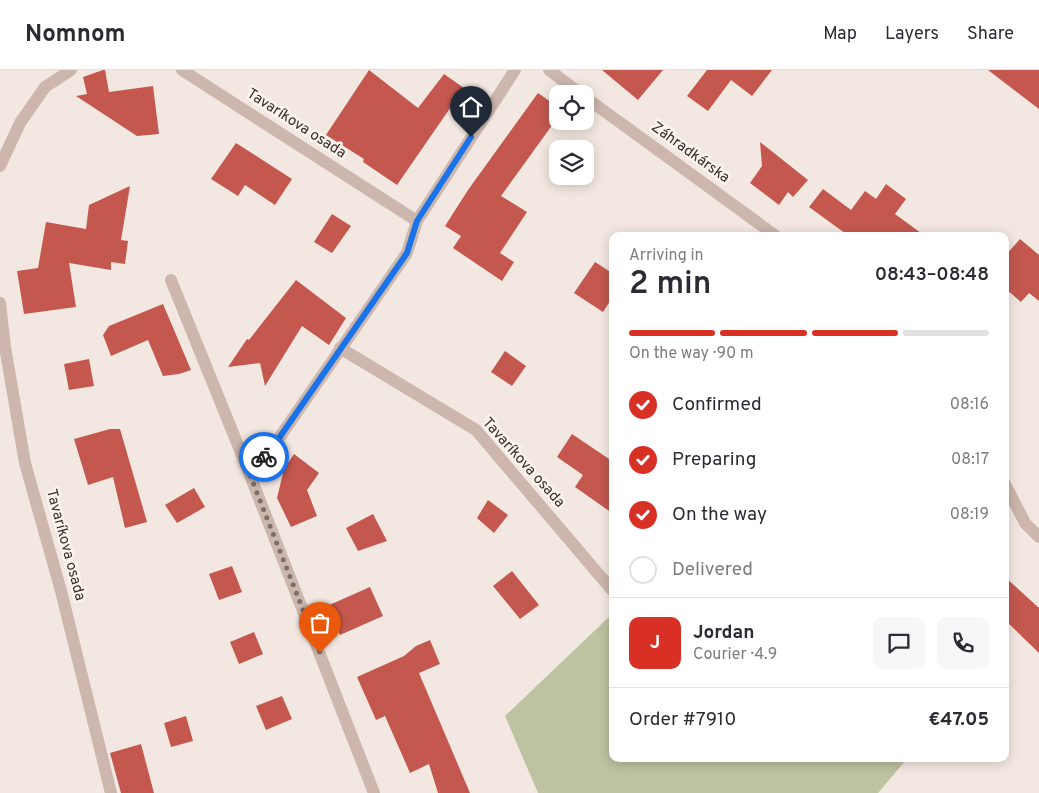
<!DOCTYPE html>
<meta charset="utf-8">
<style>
body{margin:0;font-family:Overpass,sans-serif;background:#f7f7f7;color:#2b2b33;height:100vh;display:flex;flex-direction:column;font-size:19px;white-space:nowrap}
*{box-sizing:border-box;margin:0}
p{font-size:16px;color:#7c7c81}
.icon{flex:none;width:28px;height:28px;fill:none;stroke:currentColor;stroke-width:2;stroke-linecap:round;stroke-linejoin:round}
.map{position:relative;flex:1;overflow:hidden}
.panel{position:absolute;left:609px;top:162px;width:400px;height:530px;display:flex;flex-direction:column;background:#fff;border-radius:10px;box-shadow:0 2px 12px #0003}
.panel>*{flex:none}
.tools{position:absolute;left:549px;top:15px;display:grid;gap:10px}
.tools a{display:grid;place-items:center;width:45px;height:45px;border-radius:10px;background:#fff;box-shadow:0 2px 12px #0003;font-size:25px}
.pin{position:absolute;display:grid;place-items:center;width:42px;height:42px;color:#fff;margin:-51px -21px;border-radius:50% 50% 50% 0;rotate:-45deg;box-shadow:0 0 5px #0007}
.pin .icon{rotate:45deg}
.courier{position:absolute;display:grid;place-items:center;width:50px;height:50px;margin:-25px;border:4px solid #1a73e8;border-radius:50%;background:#fff;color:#222;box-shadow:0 1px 6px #0007}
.headline em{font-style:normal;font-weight:600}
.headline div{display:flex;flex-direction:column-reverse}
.headline{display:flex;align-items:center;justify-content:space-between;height:85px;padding:0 20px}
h1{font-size:32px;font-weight:600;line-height:38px}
.bar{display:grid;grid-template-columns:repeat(4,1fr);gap:8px 5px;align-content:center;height:60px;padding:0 20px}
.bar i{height:6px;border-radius:4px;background:#e1e1e2}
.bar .active{background:#d93025}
.bar p{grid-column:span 4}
.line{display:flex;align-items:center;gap:12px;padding:0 20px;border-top:1px solid #e1e1e2}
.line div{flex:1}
.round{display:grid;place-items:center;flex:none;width:52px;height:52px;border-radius:10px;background:#f7f7f7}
ol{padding:0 20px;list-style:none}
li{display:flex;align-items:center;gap:15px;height:55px}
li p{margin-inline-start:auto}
li .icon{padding:5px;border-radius:50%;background:#d93025;color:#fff;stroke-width:4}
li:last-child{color:#7c7c81}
li i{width:28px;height:28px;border:2px solid #e1e1e2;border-radius:50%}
header{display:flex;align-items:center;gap:30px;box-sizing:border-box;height:70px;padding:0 25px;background:#fff;border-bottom:1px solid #e1e1e2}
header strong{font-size:24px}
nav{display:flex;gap:28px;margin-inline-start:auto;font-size:18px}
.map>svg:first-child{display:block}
</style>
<header>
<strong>Nomnom</strong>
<nav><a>Map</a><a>Layers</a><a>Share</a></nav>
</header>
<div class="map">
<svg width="1039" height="723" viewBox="0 0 1039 723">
<rect width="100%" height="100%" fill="#f3e8e1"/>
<polygon fill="#bdc2a1" points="612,544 612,689 906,690 878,723 538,723 505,646"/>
<g fill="#c4584f">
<polygon points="103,0 105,0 109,22 153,16 159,64 137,66 76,26 87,24 83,7"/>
<polygon points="369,0 418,38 444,4 464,18 397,115 363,92 364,89 326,65"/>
<polygon points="602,0 663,0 638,30"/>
<polygon points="707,0 772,0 752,26 731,10 708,41 687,26"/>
<polygon points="988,0 1039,0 1039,39"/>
<polygon points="538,23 558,37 558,47 501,126 527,142 500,183 514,192 502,211 453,178 461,166 445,156 468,120"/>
<polygon points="760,72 808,110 793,127 788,122 779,135 750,113 762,96"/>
<polygon points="236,73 292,109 275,135 245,115 238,126 211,109"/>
<polygon points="886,114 906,129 895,144 925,166 849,166 809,137 823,119 851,140 865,121 876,129"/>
<polygon points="130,116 121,170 128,171 125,194 111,192 111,200 69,193 76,237 24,244 17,201 38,198 46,152 86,159 89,135"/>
<polygon points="332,144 351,156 332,183 314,172"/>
<polygon points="1020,169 1039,185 1039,231 1029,223 1021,232 1005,218 1005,186"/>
<polygon points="595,192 612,203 612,228 603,242 574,223"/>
<polygon points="296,210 346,248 329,275 302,256 265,316 260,293 228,297 247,269 249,270"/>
<polygon points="163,234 191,300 179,304 163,306 148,270 111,286 103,265 109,256"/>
<polygon points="505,281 526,296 512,316 491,302"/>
<polygon points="89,289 94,316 69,320 64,294"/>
<polygon points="110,359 120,359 147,452 125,458 113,407 88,415 74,369"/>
<polygon points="572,364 612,391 612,443 575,417 583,405 557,387"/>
<polygon points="294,384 319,403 307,420 317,446 291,457 277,428 284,399"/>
<polygon points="194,418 205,437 177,453 165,435"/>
<polygon points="488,430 508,445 494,463 477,448"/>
<polygon points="373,444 387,471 358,481 346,458"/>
<polygon points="232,496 242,522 219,530 209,504"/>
<polygon points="512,501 539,535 520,549 493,516"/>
<polygon points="1005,507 1039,538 1039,583 1005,550"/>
<polygon points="370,517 383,546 340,565 327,536"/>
<polygon points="254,562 263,584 239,594 230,572"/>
<polygon points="430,570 440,594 419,603 470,723 438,723 429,694 410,703 385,646 376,650 357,607 404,586 416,576"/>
<polygon points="282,626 292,649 266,660 256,636"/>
<polygon points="186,646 193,671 171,677 164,653"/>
<polygon points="141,674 154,723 121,723 110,683"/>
</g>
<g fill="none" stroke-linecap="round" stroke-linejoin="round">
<g stroke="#ccb6ad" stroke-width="12">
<polyline points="182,0 417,151"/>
<polyline points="549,0 581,24"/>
<polyline points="585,27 776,166"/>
<polyline points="0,96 20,53 45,17 71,0"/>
<polyline points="171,210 248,400 374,723"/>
<polyline points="0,233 5,277 25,393 61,521 111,723"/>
<polyline points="340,278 476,360 612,520"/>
<polyline points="248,400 268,384 407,183 417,151 515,0"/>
<polyline points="1005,414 1025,453 1039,467"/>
</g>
</g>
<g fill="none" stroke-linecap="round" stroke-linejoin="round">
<polyline stroke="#7b6f6b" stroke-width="5" stroke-dasharray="0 9" points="264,387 248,400 320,583"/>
<polyline stroke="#1a73e8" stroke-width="6" points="264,387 268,384 407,183 417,151 471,67"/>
</g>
<g text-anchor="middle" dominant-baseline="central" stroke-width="5" stroke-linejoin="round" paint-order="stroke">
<g font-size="15" fill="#3a2e2b" stroke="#faf3ee">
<text transform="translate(296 54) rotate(33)">Tavaríkova osada</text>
<text transform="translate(690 83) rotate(36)">Záhradkárska</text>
<text transform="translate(523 393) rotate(48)">Tavaríkova osada</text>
<text transform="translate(65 475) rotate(75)">Tavaríkova osada</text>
</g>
</g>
</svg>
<div class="tools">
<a><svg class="icon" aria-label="locate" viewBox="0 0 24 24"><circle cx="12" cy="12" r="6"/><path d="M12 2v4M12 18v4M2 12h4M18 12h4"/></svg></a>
<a><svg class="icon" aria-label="layers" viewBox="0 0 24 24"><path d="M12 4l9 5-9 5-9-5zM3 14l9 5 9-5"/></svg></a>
</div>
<div class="pin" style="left:320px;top:583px;background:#ea580c"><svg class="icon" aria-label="bag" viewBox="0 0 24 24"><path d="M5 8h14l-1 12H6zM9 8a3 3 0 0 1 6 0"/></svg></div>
<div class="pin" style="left:471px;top:67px;background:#1f2937"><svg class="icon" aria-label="home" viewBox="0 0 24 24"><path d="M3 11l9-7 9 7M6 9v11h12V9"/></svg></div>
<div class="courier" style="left:264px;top:387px"><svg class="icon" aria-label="bike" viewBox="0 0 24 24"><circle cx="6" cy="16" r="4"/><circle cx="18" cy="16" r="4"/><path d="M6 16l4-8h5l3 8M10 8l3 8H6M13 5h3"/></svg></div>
<section class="panel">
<div class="headline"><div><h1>2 min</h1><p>Arriving in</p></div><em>08:43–08:48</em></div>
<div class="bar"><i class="active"></i><i class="active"></i><i class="active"></i><i></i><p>On the way · 90 m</p></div>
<ol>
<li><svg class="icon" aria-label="check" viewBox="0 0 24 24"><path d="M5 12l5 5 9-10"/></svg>Confirmed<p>08:16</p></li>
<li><svg class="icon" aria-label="check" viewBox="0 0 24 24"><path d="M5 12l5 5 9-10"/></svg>Preparing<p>08:17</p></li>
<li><svg class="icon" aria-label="check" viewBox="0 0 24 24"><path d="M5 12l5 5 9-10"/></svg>On the way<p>08:19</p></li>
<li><i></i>Delivered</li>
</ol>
<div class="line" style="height:90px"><b class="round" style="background:#d93025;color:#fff">J</b><div><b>Jordan</b><p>Courier · 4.9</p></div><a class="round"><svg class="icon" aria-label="chat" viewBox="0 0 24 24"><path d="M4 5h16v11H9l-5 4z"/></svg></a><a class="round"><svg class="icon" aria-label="phone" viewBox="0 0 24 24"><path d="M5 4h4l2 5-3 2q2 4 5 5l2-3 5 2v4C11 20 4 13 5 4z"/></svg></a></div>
<div class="line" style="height:65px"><div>Order #7910</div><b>€47.05</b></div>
</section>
</div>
